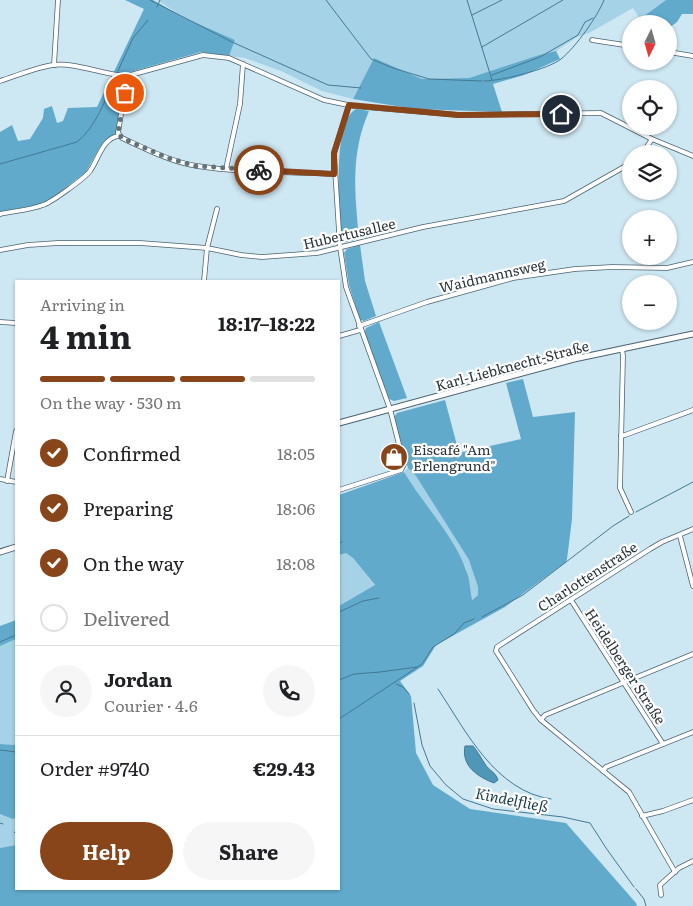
<!DOCTYPE html>
<meta charset="utf-8">
<style>
body{margin:0;font-family:Literata,serif;background:#f6f6f6;color:#202124;height:100vh;display:flex;flex-direction:column;font-size:19px;white-space:nowrap}
*{box-sizing:border-box;margin:0}
p{font-size:16px;color:#757577}
.icon{flex:none;width:28px;height:28px;fill:none;stroke:currentColor;stroke-width:2;stroke-linecap:round;stroke-linejoin:round}
.map{position:relative;flex:1;overflow:hidden}
.drawer{position:absolute;left:15px;top:280px;width:325px;height:610px;display:flex;flex-direction:column;background:#fff;border-radius:0px;box-shadow:0 1px 4px #0004}
.drawer>*{flex:none}
.needle{width:32px;rotate:185deg}
.controls{position:absolute;left:622px;top:15px;display:grid;gap:10px}
.controls a{display:grid;place-items:center;width:55px;height:55px;border-radius:50%;background:#fff;box-shadow:0 1px 4px #0004;font-size:25px}
.pin{position:absolute;display:grid;place-items:center;width:42px;height:42px;color:#fff;margin:-21px;border:2px solid #fff;border-radius:50%;box-shadow:0 1px 5px #0007}
.courier{position:absolute;display:grid;place-items:center;width:50px;height:50px;margin:-25px;border:4px solid #89451a;border-radius:50%;background:#fff;color:#222;box-shadow:0 1px 6px #0007}
.overview em{font-style:normal;font-weight:700}
.overview div{display:flex;flex-direction:column-reverse}
.overview{display:flex;align-items:center;justify-content:space-between;height:85px;padding:0 25px}
h1{font-size:32px;font-weight:700;line-height:38px}
.bar{display:grid;grid-template-columns:repeat(4,1fr);gap:8px 5px;align-content:center;height:60px;padding:0 25px}
.bar i{height:6px;border-radius:4px;background:#e0e0e0}
.bar .current{background:#89451a}
.bar p{grid-column:span 4}
.line{display:flex;align-items:center;gap:12px;padding:0 25px;border-top:1px solid #e0e0e0}
.line div{flex:1}
.round{display:grid;place-items:center;flex:none;width:52px;height:52px;border-radius:26px;background:#f6f6f6}
ol{padding:0 25px;list-style:none}
li{display:flex;align-items:center;gap:15px;height:55px}
li p{margin-inline-start:auto}
li .icon{padding:5px;border-radius:50%;background:#89451a;color:#fff;stroke-width:4}
li:last-child{color:#757577}
li i{width:28px;height:28px;border:2px solid #e0e0e0;border-radius:50%}
.cta{display:flex;gap:10px;margin-top:auto;padding:10px 25px}
.cta a{flex:1;height:58px;border-radius:30px;background:#89451a;color:#fff;font-size:20px;font-weight:700;line-height:58px;text-align:center}
.cta a+a{background:#f6f6f6;color:#202124}
.map>svg:first-child{display:block}
</style>
<div class="map">
<svg width="693" height="906" viewBox="0 0 693 906">
<rect width="100%" height="100%" fill="#cde7f3"/>
<g fill="#a6d2e7">
<polygon points="157,0 666,0 640,19 633,8 589,33 577,37 556,51 539,55 469,78 422,79 374,58 353,99 322,91 281,71 245,58 229,56 235,40 185,18"/>
<polygon points="408,468 416,476 469,560 478,587 478,595 471,600 469,581 466,568 451,540 416,494 404,472"/>
<polygon points="342,553 346,553 353,558 375,586 339,606 339,555"/>
<polygon points="16,639 16,745 0,744 0,646"/>
<polygon points="0,814 11,819 16,818 16,845 0,848"/>
</g>
<g fill="#61aacc">
<polygon points="125,0 153,0 185,18 235,40 229,56 201,52 123,74 123,92 116,133 100,147 86,172 50,200 41,204 0,212 0,132 12,125 18,141 30,139 43,118 44,109 52,106 57,123 63,121 68,108 97,107 144,9"/>
<polygon points="666,0 693,0 693,14 682,14 677,22 669,28 669,24 646,24 640,19"/>
<polygon points="556,51 560,59 524,75 493,84 502,112 415,109 353,99 374,58 422,79 469,78 539,55"/>
<path d="M356 109 369 111C350 155 355 192 359 239L346 242 342 240C340 215 331 122 356 109Z"/>
<polygon points="360,245 365,281 376,316 364,321 360,320 349,285 344,253 347,249"/>
<polygon points="379,322 407,398 394,401 389,399 364,333 366,328"/>
<path d="M523 379 533 417 575 412 572 519 567 559 566 562 505 607 436 645 423 666 400 681 411 696 416 753 433 785 470 809 566 823 636 903 637 906H0V848L16 845V889H339V606L375 585 353 558 346 553 339 555V495L404 472C422 503 455 537 466 570 470 579 470 590 472 600L478 595V587L469 560 416 476 408 468 394 417 397 413 445 400 459 453 521 439 506 383Z"/>
<polygon points="16,620 16,639 0,646 0,626"/>
<polygon points="0,744 16,745 16,818 12,819 0,814"/>
</g>
<path fill="#4e97b8" stroke="#437992" d="M465 746H473C478 752 481 758 485 764 489 771 495 771 498 780L494 783C478 777 461 766 465 746Z"/>
<g fill="none" stroke-linecap="round" stroke-linejoin="round">
<g stroke="#437992" stroke-width="1">
<polyline points="150,0 232,42 328,85 361,88"/>
<polyline points="326,0 371,59 393,68 429,79 482,81"/>
<polyline points="467,0 492,80"/>
<polyline points="157,7 160,0"/>
<polyline points="472,15 502,0"/>
<polyline points="482,47 563,0"/>
<polyline points="118,71 133,38 148,20 146,22"/>
<polyline points="492,75 540,57 578,35 585,22 593,18"/>
<path d="M484 81C501 81 549 69 561 59 575 48 598 16 604 0"/>
<path d="M0 164 77 142C96 127 105 100 115 78"/>
<polyline points="636,512 693,482"/>
<polyline points="339,543 342,542"/>
<polyline points="339,612 363,601 379,598"/>
<polyline points="482,617 523,595 613,526 629,516"/>
<polyline points="0,642 16,635"/>
<polyline points="339,680 354,674 380,672 417,667"/>
<polyline points="396,684 403,687 409,694"/>
<path d="M438 689C466 731 495 791 551 799"/>
<polyline points="414,703 422,745 430,766 446,785 463,799 493,809 563,817 590,823 606,848 634,887"/>
<polyline points="339,719 422,664 433,647 454,634 464,623 474,619"/>
<polyline points="0,750 16,752"/>
<polyline points="0,823 3,824"/>
<polyline points="14,832 16,834"/>
<polyline points="636,889 644,899 646,906"/>
</g>
<g stroke="#4c626d" stroke-width="5.5">
<g id="minor">
<polyline points="592,40 631,46"/>
<polyline points="669,52 693,56"/>
<polyline points="54,65 58,0"/>
<path d="M127 76 118 133 122 138C146 149 171 162 197 166 242 173 289 172 334 174"/>
<path d="M0 81C16 76 37 67 53 65 75 62 104 75 127 76L203 55 229 58 324 100 353 106 459 115 601 113 652 139 693 156"/>
<polyline points="642,154 652,139"/>
<polyline points="226,169 240,104 243,64"/>
<path d="M0 214C14 211 30 210 43 205 52 202 85 178 90 171 98 160 103 137 119 136"/>
<polyline points="0,250 28,245 58,243 140,243 207,248 241,255 262,257 317,253 423,227 564,201 631,163"/>
<polyline points="204,281 207,248 217,209"/>
<polyline points="0,322 16,323"/>
<polyline points="359,326 427,302 513,278 575,269 612,267 667,268 693,262"/>
<polyline points="339,336 360,330"/>
<polyline points="622,349 623,356 620,488 631,512"/>
<polyline points="621,436 625,435 693,410"/>
<polyline points="0,479 16,482"/>
<polyline points="7,481 16,431"/>
<polyline points="339,490 401,470 404,464 390,409 346,287 340,247 334,153 349,105"/>
<polyline points="680,536 693,586"/>
<polyline points="571,600 663,744"/>
<polyline points="541,720 545,715 693,654"/>
<polyline points="603,771 606,767 693,732"/>
<polyline points="642,816 663,811 693,800"/>
<polyline points="675,872 629,792 541,720 533,710 496,651 497,647 650,549 662,542 693,529"/>
<polyline points="661,895 660,885 679,868 693,861"/>
</g>
</g>
<g stroke="#4c626d" stroke-width="7">
<g id="tertiary">
<polyline points="339,423 574,359 693,334"/>
<polyline points="0,552 16,547"/>
</g>
</g>
<use href="#minor" stroke="#fff" stroke-width="4"/>
<use href="#tertiary" stroke="#fff" stroke-width="5"/>
</g>
<g fill="none" stroke-linecap="round" stroke-linejoin="round">
<polyline stroke="#63737a" stroke-width="5" stroke-dasharray="0 9" points="125,93 118,133 122,138 168,158 196,166 259,170"/>
<polyline stroke="#89451a" stroke-width="6" points="259,170 334,174 334,153 349,105 458,115 561,114"/>
</g>
<defs>
<g id="shop-disc" transform="scale(1.4375)"><circle r="9.5" fill="#89451a" stroke="#fff"/><path d="M-5-2.5h2.3a2.7 3.5 0 0 1 5.4 0H5L5.5 6h-11ZM-1.5-2.5h3a1.5 2.3 0 0 0-3 0Z" fill="#fff"/></g>
</defs>
<g fill-rule="evenodd">
<use href="#shop-disc" x="394" y="457"/>
</g>
<g text-anchor="middle" dominant-baseline="central" stroke-width="4.5" stroke-linejoin="round" paint-order="stroke">
<g font-size="14" fill="#2a3439" stroke="#fff">
<text transform="translate(349 233) rotate(-13)">Hubertusallee</text>
<text transform="translate(492 275) rotate(-13)">Waidmannsweg</text>
<text transform="translate(512 365) rotate(-15)">Karl-Liebknecht-Straße</text>
<text transform="translate(587 576) rotate(-33)">Charlottenstraße</text>
<text transform="translate(626 666) rotate(57)">Heidelberger Straße</text>
</g>
<g font-size="14" fill="#2a3439" stroke="#fff" text-anchor="start">
<text x="413" y="449">Eiscafé "Am<tspan x="413" dy="16">Erlengrund"</tspan></text>
</g>
<g font-size="15" font-style="italic" fill="#193b4a" stroke="#fff">
<text transform="translate(512 799) rotate(11)">Kindelfließ</text>
</g>
</g>
</svg>
<div class="controls">
<a><svg class="needle" viewBox="-14 -14 28 28"><path d="M0-13l5 13h-10z" fill="#e53935"/><path d="M0 13l5-13h-10z" fill="#757577"/></svg></a>
<a><svg class="icon" aria-label="locate" viewBox="0 0 24 24"><circle cx="12" cy="12" r="6"/><path d="M12 2v4M12 18v4M2 12h4M18 12h4"/></svg></a>
<a><svg class="icon" aria-label="layers" viewBox="0 0 24 24"><path d="M12 4l9 5-9 5-9-5zM3 14l9 5 9-5"/></svg></a>
<a>+</a>
<a>−</a>
</div>
<div class="pin" style="left:125px;top:93px;background:#ea580c"><svg class="icon" aria-label="bag" viewBox="0 0 24 24"><path d="M5 8h14l-1 12H6zM9 8a3 3 0 0 1 6 0"/></svg></div>
<div class="pin" style="left:561px;top:114px;background:#1f2937"><svg class="icon" aria-label="home" viewBox="0 0 24 24"><path d="M3 11l9-7 9 7M6 9v11h12V9"/></svg></div>
<div class="courier" style="left:259px;top:170px"><svg class="icon" aria-label="bike" viewBox="0 0 24 24"><circle cx="6" cy="16" r="4"/><circle cx="18" cy="16" r="4"/><path d="M6 16l4-8h5l3 8M10 8l3 8H6M13 5h3"/></svg></div>
<section class="drawer">
<div class="overview"><div><h1>4 min</h1><p>Arriving in</p></div><em>18:17–18:22</em></div>
<div class="bar"><i class="current"></i><i class="current"></i><i class="current"></i><i></i><p>On the way · 530 m</p></div>
<ol>
<li><svg class="icon" aria-label="check" viewBox="0 0 24 24"><path d="M5 12l5 5 9-10"/></svg>Confirmed<p>18:05</p></li>
<li><svg class="icon" aria-label="check" viewBox="0 0 24 24"><path d="M5 12l5 5 9-10"/></svg>Preparing<p>18:06</p></li>
<li><svg class="icon" aria-label="check" viewBox="0 0 24 24"><path d="M5 12l5 5 9-10"/></svg>On the way<p>18:08</p></li>
<li><i></i>Delivered</li>
</ol>
<div class="line" style="height:90px"><a class="round"><svg class="icon" aria-label="person" viewBox="0 0 24 24"><circle cx="12" cy="8" r="4"/><path d="M4 21q1-7 8-7t8 7"/></svg></a><div><b>Jordan</b><p>Courier · 4.6</p></div><a class="round"><svg class="icon" aria-label="phone" viewBox="0 0 24 24"><path d="M5 4h4l2 5-3 2q2 4 5 5l2-3 5 2v4C11 20 4 13 5 4z"/></svg></a></div>
<div class="line" style="height:65px"><div>Order #9740</div><b>€29.43</b></div>
<div class="cta"><a>Help</a><a>Share</a></div>
</section>
</div>
